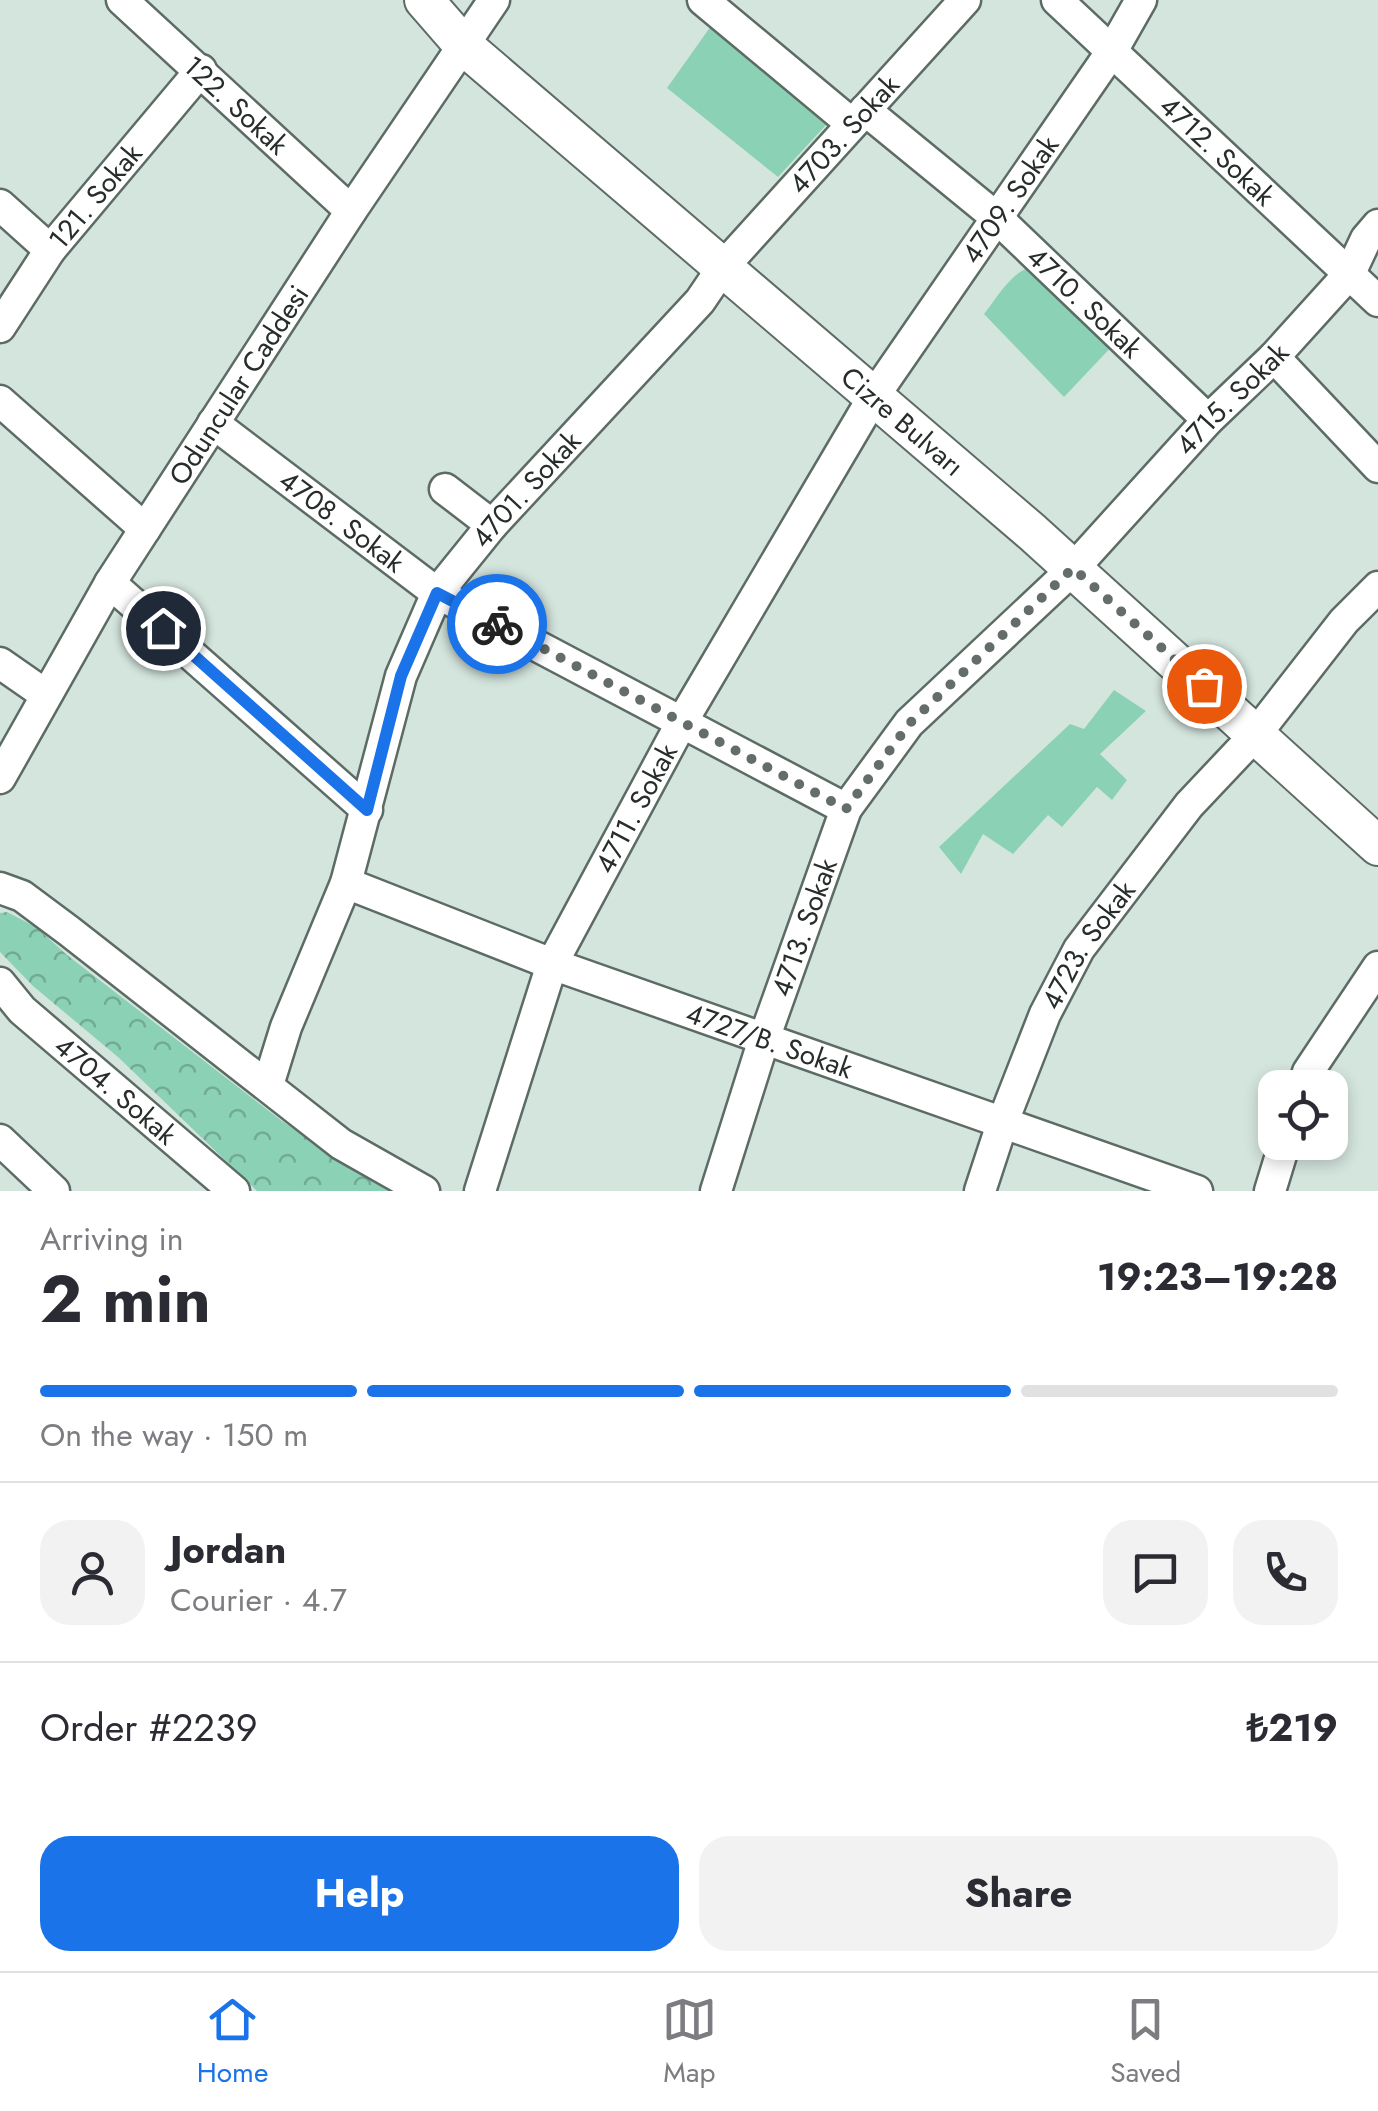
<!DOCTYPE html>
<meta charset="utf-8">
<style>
body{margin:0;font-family:Jost,sans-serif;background:#f2f2f3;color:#2b2b33;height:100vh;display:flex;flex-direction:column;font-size:38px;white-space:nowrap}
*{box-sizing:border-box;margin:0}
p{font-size:32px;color:#7c7c81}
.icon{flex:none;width:55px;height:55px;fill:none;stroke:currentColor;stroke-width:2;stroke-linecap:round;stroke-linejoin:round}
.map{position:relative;height:1191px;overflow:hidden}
.panel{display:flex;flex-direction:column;background:#fff;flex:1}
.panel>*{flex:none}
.fabs{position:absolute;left:1258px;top:1070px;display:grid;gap:20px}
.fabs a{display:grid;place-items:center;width:90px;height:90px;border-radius:20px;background:#fff;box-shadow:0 5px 15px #0003;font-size:50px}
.pin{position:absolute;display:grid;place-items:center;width:85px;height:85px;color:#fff;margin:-42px;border:5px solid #fff;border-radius:50%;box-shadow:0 2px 10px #0007}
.courier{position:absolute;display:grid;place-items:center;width:100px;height:100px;margin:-50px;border:8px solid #1a73e8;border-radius:50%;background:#fff;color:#222;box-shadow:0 2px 12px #0007}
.head em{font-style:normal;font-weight:700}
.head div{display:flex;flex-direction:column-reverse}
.head{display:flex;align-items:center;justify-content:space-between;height:170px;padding:0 40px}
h1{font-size:65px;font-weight:700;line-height:75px}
.bar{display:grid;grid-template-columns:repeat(4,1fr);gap:15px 10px;align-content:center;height:120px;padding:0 40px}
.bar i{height:12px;border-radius:8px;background:#e1e1e2}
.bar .current{background:#1a73e8}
.bar p{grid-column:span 4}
.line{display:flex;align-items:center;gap:25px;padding:0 40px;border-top:2px solid #e1e1e2}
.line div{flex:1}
.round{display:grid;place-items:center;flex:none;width:105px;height:105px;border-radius:30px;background:#f2f2f3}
.primary-button{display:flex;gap:20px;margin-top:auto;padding:20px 40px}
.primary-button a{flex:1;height:115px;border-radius:30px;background:#1a73e8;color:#fff;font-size:40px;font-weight:700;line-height:115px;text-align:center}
.primary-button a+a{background:#f2f2f3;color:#2b2b33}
.menu{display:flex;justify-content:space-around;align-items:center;height:140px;border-top:2px solid #e1e1e2;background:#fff;font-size:28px;color:#7c7c81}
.menu a{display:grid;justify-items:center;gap:5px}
.menu .current{color:#1a73e8}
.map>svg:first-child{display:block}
</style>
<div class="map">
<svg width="1378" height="1191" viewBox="0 0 1378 1191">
<defs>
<pattern id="forest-crowns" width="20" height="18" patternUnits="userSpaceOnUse" patternTransform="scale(2.5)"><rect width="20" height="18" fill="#8bd1b6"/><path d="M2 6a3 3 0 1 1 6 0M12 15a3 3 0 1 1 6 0" fill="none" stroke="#72aa94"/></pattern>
</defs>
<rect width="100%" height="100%" fill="#d4e5de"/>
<g fill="#8bd1b6">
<polygon points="711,26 826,125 778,177 667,88"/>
<path d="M1034 266 1116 342 1064 397 984 314C998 297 1011 271 1034 266Z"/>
<polygon points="1114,690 1146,711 1100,754 1127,780 1112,800 1097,787 1062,827 1048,815 1013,854 983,834 961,874 939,847 1070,724 1084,729"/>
</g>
<polygon fill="url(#forest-crowns)" points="7,912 36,927 67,955 282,1121 389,1191 257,1191 118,1057 33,986 0,952 0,913"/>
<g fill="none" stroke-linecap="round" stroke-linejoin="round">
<g stroke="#5d6b65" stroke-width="35">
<g id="minor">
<path id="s1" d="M122 0 351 211"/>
<polyline points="703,0 852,124"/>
<path id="s2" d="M1057 0 1378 301"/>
<path id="s3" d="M865 110 997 218 1208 420"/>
<polyline points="0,205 50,250"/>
<path id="s4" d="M0 327 50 250 201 70"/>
<polyline points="1274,357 1378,467"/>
<polyline points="0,401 145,529"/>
<path id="s5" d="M213 423 437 593 846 809"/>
<polyline points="445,489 492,525"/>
<polyline points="110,583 367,810"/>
<polyline points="0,663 46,695"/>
<path id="s6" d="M0 778 110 583 351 211 494 0"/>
<path id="s7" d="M346 883 552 964 1197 1191"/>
<polyline points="0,888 22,896 69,931 341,1144 424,1191"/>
<path id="s8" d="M0 983 22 1010 234 1191"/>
<path id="s9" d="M268 1085 286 1027 346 883 401 676 437 593 492 525 700 301 723 267 965 0"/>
<polyline points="1303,1088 1308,1072 1378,967"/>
<polyline points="0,1140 54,1191"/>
<path id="s10" d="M480 1191 552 964 683 720 874 396 1112 51 1141 0"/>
<path id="s11" d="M716 1191 764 1039 846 809 909 723 1073 569 1208 420 1274 357 1350 273 1366 239 1378 225"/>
<path id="s12" d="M980 1191 1002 1124 1045 1014 1079 949 1189 805 1256 734 1344 621 1378 587"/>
<polyline points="1270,1191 1285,1142"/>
</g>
</g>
<g stroke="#5d6b65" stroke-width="42">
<g id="major">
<path id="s13" d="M424 0 464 46 1032 532 1378 846"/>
</g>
</g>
<use href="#minor" stroke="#fff" stroke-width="30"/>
<use href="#major" stroke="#fff" stroke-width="38"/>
</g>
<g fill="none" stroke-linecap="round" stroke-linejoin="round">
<polyline stroke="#646d69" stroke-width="10" stroke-dasharray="0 18" points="497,624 846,809 910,723 1073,568 1204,686"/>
<polyline stroke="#1a73e8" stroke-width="12" points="163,628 367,810 401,676 437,593 497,624"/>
</g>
<g text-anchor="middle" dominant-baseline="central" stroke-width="9" stroke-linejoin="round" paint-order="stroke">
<g font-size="28" fill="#272d2a" stroke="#e2f2eb">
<text stroke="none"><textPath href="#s1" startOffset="155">122. Sokak</textPath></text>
<text stroke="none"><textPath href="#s9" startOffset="1135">4703. Sokak</textPath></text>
<text stroke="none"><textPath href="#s2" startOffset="220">4712. Sokak</textPath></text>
<text stroke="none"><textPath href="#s4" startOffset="162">121. Sokak</textPath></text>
<text stroke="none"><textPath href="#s10" startOffset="1130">4709. Sokak</textPath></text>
<text stroke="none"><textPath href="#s3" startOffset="292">4710. Sokak</textPath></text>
<text stroke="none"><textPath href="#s6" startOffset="460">Oduncular Caddesi</textPath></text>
<text stroke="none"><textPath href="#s11" startOffset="968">4715. Sokak</textPath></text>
<text stroke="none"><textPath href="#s13" startOffset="638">Cizre Bulvarı</textPath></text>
<text stroke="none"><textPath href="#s9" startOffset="658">4701. Sokak</textPath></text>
<text stroke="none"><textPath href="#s5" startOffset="162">4708. Sokak</textPath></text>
<text stroke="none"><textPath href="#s10" startOffset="415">4711. Sokak</textPath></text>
<text stroke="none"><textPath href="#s11" startOffset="278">4713. Sokak</textPath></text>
<text stroke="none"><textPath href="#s12" startOffset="270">4723. Sokak</textPath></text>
<text stroke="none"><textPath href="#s7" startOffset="452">4727/B. Sokak</textPath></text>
<text stroke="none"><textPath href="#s8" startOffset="158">4704. Sokak</textPath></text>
</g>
</g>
</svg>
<div class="fabs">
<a><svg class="icon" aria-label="locate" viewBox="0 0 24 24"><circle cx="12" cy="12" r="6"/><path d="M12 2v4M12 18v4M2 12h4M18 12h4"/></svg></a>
</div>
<div class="pin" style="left:1204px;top:686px;background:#ea580c"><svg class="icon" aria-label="bag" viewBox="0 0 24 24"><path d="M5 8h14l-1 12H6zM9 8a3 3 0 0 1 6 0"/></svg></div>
<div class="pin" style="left:163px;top:628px;background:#1f2937"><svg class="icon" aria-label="home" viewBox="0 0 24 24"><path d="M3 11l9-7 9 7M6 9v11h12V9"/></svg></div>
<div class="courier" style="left:497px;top:624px"><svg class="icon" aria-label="bike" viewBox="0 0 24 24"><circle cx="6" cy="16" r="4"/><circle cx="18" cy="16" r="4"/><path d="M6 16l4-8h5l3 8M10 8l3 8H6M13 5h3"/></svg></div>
</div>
<section class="panel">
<div class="head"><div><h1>2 min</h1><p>Arriving in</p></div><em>19:23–19:28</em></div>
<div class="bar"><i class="current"></i><i class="current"></i><i class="current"></i><i></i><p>On the way · 150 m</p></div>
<div class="line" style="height:180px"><a class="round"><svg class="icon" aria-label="person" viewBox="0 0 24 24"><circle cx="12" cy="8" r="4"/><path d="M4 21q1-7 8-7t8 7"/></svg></a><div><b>Jordan</b><p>Courier · 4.7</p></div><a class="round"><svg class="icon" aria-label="chat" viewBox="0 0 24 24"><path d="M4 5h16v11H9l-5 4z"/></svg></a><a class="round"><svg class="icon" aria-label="phone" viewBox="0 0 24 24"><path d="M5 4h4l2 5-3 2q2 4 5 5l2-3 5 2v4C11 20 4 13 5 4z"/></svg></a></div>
<div class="line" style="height:130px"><div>Order #2239</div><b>₺219</b></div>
<div class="primary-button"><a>Help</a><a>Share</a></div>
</section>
<nav class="menu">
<a class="current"><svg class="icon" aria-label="home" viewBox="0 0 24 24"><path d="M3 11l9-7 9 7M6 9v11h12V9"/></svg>Home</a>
<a><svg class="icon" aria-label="map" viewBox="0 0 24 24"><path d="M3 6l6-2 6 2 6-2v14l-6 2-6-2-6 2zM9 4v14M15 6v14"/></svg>Map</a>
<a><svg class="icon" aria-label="saved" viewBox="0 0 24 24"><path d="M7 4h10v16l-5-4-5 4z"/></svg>Saved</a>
</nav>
